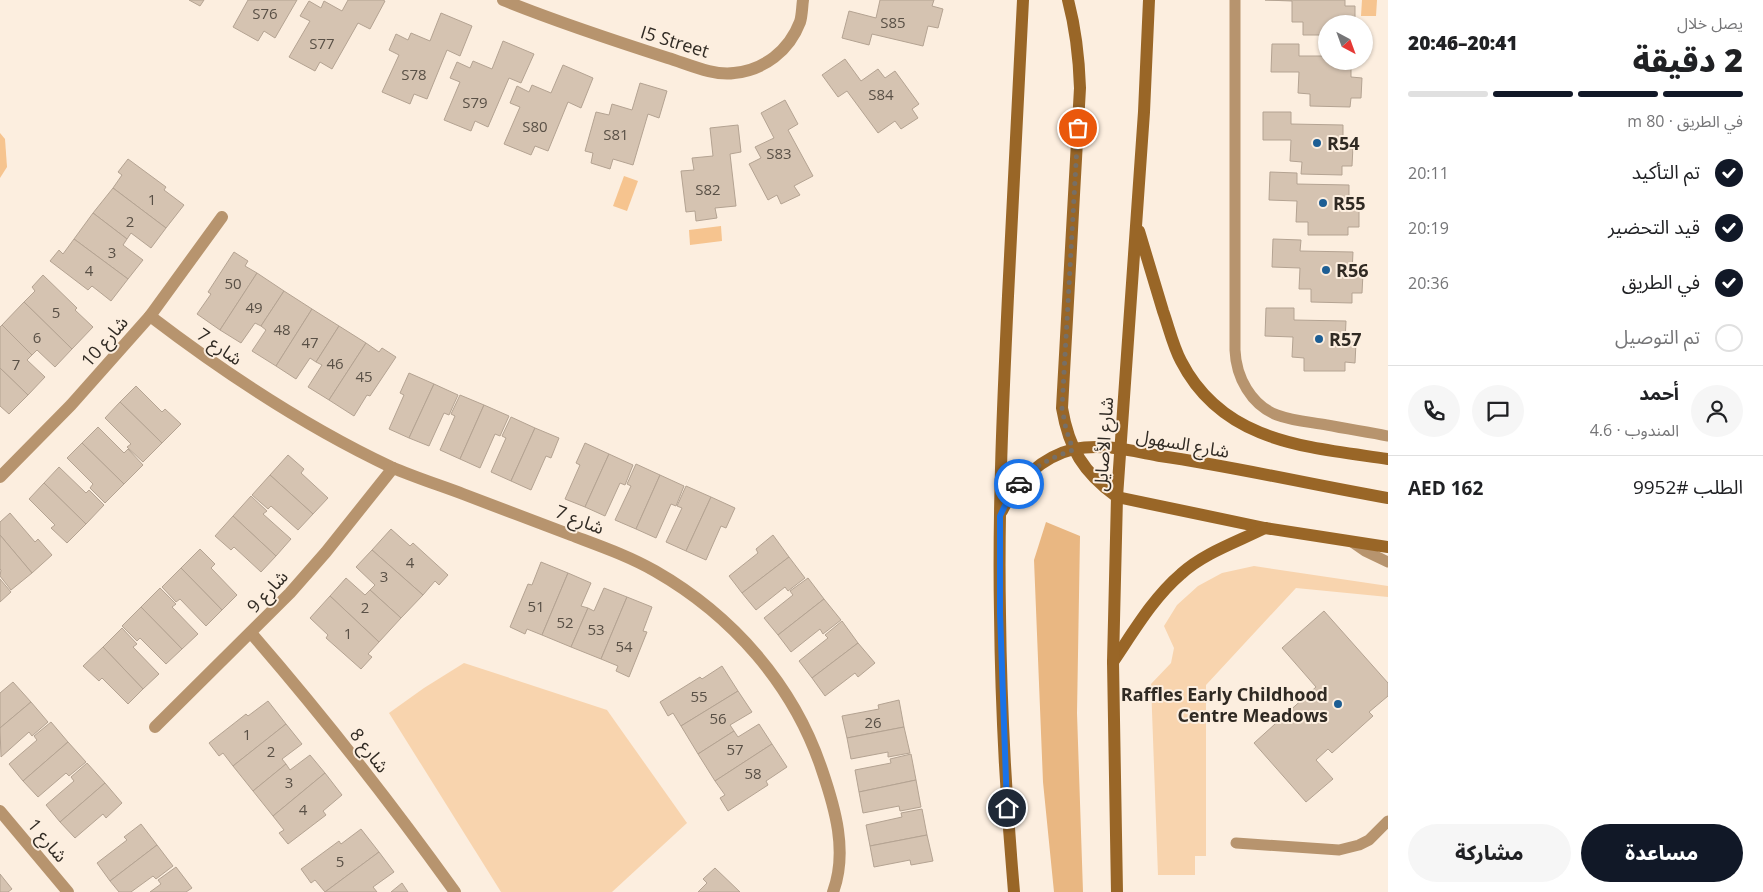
<!DOCTYPE html>
<html lang="ar">
<meta charset="utf-8">
<style>
body{margin:0;font-family:"Open Sans","Noto Sans Arabic",sans-serif;background:#f6f6f6;color:#202124;direction:rtl;height:100vh;display:flex;flex-direction:column;font-size:19px;white-space:nowrap}
*{box-sizing:border-box;margin:0}
p{font-size:16px;color:#757577}
.icon{flex:none;width:28px;height:28px;fill:none;stroke:currentColor;stroke-width:2;stroke-linecap:round;stroke-linejoin:round}
.map{position:relative;flex:1;overflow:hidden;direction:ltr}
.side{display:flex;flex-direction:column;background:#fff;width:375px}
.side>*{flex:none}
.needle{width:32px;rotate:139deg}
.buttons{position:absolute;left:1318px;top:15px;display:grid;gap:10px}
.buttons a{display:grid;place-items:center;width:55px;height:55px;border-radius:50%;background:#fff;box-shadow:0 1px 4px #0004;font-size:25px}
.pin{position:absolute;display:grid;place-items:center;width:42px;height:42px;color:#fff;margin:-21px;border:2px solid #fff;border-radius:50%;box-shadow:0 1px 5px #0007}
.courier{position:absolute;display:grid;place-items:center;width:50px;height:50px;margin:-25px;border:4px solid #1a73e8;border-radius:50%;background:#fff;color:#222;box-shadow:0 1px 6px #0007}
.summary em{font-style:normal;font-weight:800}
.summary div{display:flex;flex-direction:column-reverse}
.summary{display:flex;align-items:center;justify-content:space-between;height:85px;padding:0 20px}
h1{font-size:32px;font-weight:800;line-height:38px}
.bar{display:grid;grid-template-columns:repeat(4,1fr);gap:8px 5px;align-content:center;height:60px;padding:0 20px}
.bar i{height:6px;border-radius:4px;background:#e0e0e0}
.bar .current{background:#111827}
.bar p{grid-column:span 4}
.line{display:flex;align-items:center;gap:12px;padding:0 20px;border-top:1px solid #e0e0e0}
.line div{flex:1}
.round{display:grid;place-items:center;flex:none;width:52px;height:52px;border-radius:26px;background:#f6f6f6}
ol{padding:0 20px;list-style:none}
li{display:flex;align-items:center;gap:15px;height:55px}
li p{margin-inline-start:auto}
li .icon{padding:5px;border-radius:50%;background:#111827;color:#fff;stroke-width:4}
li:last-child{color:#757577}
li i{width:28px;height:28px;border:2px solid #e0e0e0;border-radius:50%}
.action{display:flex;gap:10px;margin-top:auto;padding:10px 20px}
.action a{flex:1;height:58px;border-radius:30px;background:#111827;color:#fff;font-size:20px;font-weight:800;line-height:58px;text-align:center}
.action a+a{background:#f6f6f6;color:#202124}
main{display:flex;flex:1;min-height:0}
.map>svg:first-child{display:block}
</style>
<main>
<section class="side">
<div class="summary"><div><h1>2 دقيقة</h1><p>يصل خلال</p></div><em>20:41–20:46</em></div>
<div class="bar"><i class="current"></i><i class="current"></i><i class="current"></i><i></i><p>في الطريق · 80 m</p></div>
<ol>
<li><svg class="icon" aria-label="check" viewBox="0 0 24 24"><path d="M5 12l5 5 9-10"/></svg>تم التأكيد<p>20:11</p></li>
<li><svg class="icon" aria-label="check" viewBox="0 0 24 24"><path d="M5 12l5 5 9-10"/></svg>قيد التحضير<p>20:19</p></li>
<li><svg class="icon" aria-label="check" viewBox="0 0 24 24"><path d="M5 12l5 5 9-10"/></svg>في الطريق<p>20:36</p></li>
<li><i></i>تم التوصيل</li>
</ol>
<div class="line" style="height:90px"><a class="round"><svg class="icon" aria-label="person" viewBox="0 0 24 24"><circle cx="12" cy="8" r="4"/><path d="M4 21q1-7 8-7t8 7"/></svg></a><div><b>أحمد</b><p>المندوب · 4.6</p></div><a class="round"><svg class="icon" aria-label="chat" viewBox="0 0 24 24"><path d="M4 5h16v11H9l-5 4z"/></svg></a><a class="round"><svg class="icon" aria-label="phone" viewBox="0 0 24 24"><path d="M5 4h4l2 5-3 2q2 4 5 5l2-3 5 2v4C11 20 4 13 5 4z"/></svg></a></div>
<div class="line" style="height:65px"><div>الطلب #9952</div><b>AED 162</b></div>
<div class="action"><a>مساعدة</a><a>مشاركة</a></div>
</section>
<div class="map">
<svg width="1388" height="892" viewBox="0 0 1388 892">
<rect width="100%" height="100%" fill="#fceedf"/>
<g fill="#f8d4ae">
<polygon points="1254,566 1388,586 1388,597 1296,588 1206,685 1206,856 1195,856 1195,875 1158,875 1151,684 1171,663 1174,648 1164,626 1177,605 1198,586 1222,573"/>
<polygon points="464,663 607,710 687,823 612,892 501,892 389,713 424,688"/>
</g>
<polygon fill="#e9b782" points="1046,522 1080,536 1077,713 1083,892 1054,892 1043,782 1034,560"/>
<g fill="#f6c48f">
<polygon points="1362,0 1377,0 1376,16 1361,16"/>
<polygon points="0,133 5,139 7,167 0,178"/>
<polygon points="624,176 638,181 627,211 613,206"/>
<polygon points="721,226 722,241 690,245 689,230"/>
</g>
<g fill="#d5c3b1" stroke="#b4a392">
<polygon points="189,0 204,0 200,6"/>
<polygon points="248,0 297,0 275,38 264,31 258,41 233,27"/>
<polygon points="348,0 383,0 385,1 370,29 358,23 332,69 320,62 315,71 289,57 310,21 300,16 309,1 321,8 324,1 342,11"/>
<polygon points="880,0 934,0 932,6 943,9 938,28 928,26 923,46 872,34 869,45 842,38 849,11 876,18"/>
<polygon points="1265,0 1345,0 1345,6 1355,6 1355,24 1326,24 1326,35 1303,35 1303,22 1292,22 1292,1"/>
<polygon points="441,13 472,26 460,56 447,50 427,99 414,94 410,104 382,92 399,55 389,50 396,34 408,40 411,33 430,41"/>
<polygon points="503,41 534,54 521,83 509,78 488,127 475,121 471,131 444,120 460,82 450,78 457,62 470,68 473,61 492,69"/>
<polygon points="1272,44 1299,44 1299,56 1326,56 1326,61 1351,61 1351,77 1362,78 1361,98 1351,98 1350,107 1310,106 1310,94 1298,93 1299,72 1271,72"/>
<polygon points="845,59 861,81 878,69 885,78 895,71 919,104 912,109 918,118 901,129 895,121 878,133 847,91 838,97 822,75"/>
<polygon points="563,65 593,78 581,108 568,102 548,151 535,146 531,155 504,144 520,107 510,103 517,86 529,92 532,85 551,93"/>
<polygon points="640,83 667,91 659,118 648,114 633,165 613,159 610,169 591,163 593,153 585,151 596,112 609,115 612,104 632,110"/>
<polygon points="785,100 798,124 788,130 813,176 794,186 800,195 781,204 777,195 768,200 749,164 761,158 755,147 774,138 761,113"/>
<polygon points="1263,112 1291,112 1291,124 1343,125 1343,145 1353,146 1352,166 1342,166 1342,175 1301,174 1302,162 1290,161 1291,140 1263,140"/>
<polygon points="738,125 741,152 730,154 736,206 715,208 717,218 696,221 695,211 686,212 681,171 694,170 692,158 713,156 710,128"/>
<polygon points="128,159 166,187 164,190 184,205 166,228 113,188 122,175 118,172"/>
<polygon points="1270,172 1297,173 1297,184 1349,185 1349,206 1359,206 1359,227 1348,227 1348,235 1308,235 1308,222 1296,222 1297,201 1269,200"/>
<polygon points="113,188 166,228 151,248 131,233 127,239 93,213"/>
<polygon points="93,213 127,239 123,245 143,260 128,279 74,239"/>
<polygon points="74,239 128,279 111,301 92,286 88,290 50,261 59,250 63,254"/>
<polygon points="1273,239 1301,240 1300,251 1353,252 1352,273 1363,273 1362,293 1352,293 1352,303 1311,302 1311,289 1299,289 1300,268 1272,267"/>
<polygon points="234,252 248,261 245,266 257,273 220,330 197,314 211,294 208,292"/>
<polygon points="257,273 284,291 261,326 255,323 241,343 220,330"/>
<polygon points="43,275 77,308 75,310 93,327 72,349 24,302 35,291 32,287"/>
<polygon points="284,291 312,309 276,366 252,351 266,330 261,326"/>
<polygon points="24,302 72,349 55,367 37,350 32,355 2,325"/>
<polygon points="1266,308 1294,308 1294,320 1346,321 1345,342 1356,342 1355,363 1345,362 1345,371 1304,371 1304,358 1292,357 1293,337 1265,336"/>
<polygon points="312,309 339,326 316,362 310,358 296,379 276,366"/>
<polygon points="2,325 32,355 27,360 45,377 28,395 0,368 0,327"/>
<polygon points="339,326 366,343 329,400 308,387 322,365 316,362"/>
<polygon points="366,343 379,352 382,348 396,357 370,396 367,395 354,416 329,400"/>
<polygon points="0,368 28,395 9,414 0,406"/>
<polygon points="409,373 434,384 409,438 389,429 404,395 400,393"/>
<polygon points="434,384 458,395 449,415 444,413 429,446 409,438"/>
<polygon points="136,386 162,412 165,409 181,424 162,443 120,402"/>
<polygon points="460,395 484,405 460,459 440,450 455,416 451,414"/>
<polygon points="120,402 162,443 143,462 127,447 131,444 105,418"/>
<polygon points="484,405 509,416 500,436 495,434 480,468 460,459"/>
<polygon points="511,417 535,428 511,481 491,472 506,438 502,436"/>
<polygon points="98,427 124,453 128,449 143,465 124,484 82,443"/>
<polygon points="535,428 559,438 551,458 546,456 531,490 511,481"/>
<polygon points="82,443 124,484 105,503 90,488 93,484 67,458"/>
<polygon points="585,443 609,454 585,507 565,499 580,465 576,463"/>
<polygon points="609,454 633,465 625,485 620,483 605,516 585,507"/>
<polygon points="288,455 304,469 301,473 328,498 313,514 270,475"/>
<polygon points="636,464 660,475 636,529 615,520 631,486 627,484"/>
<polygon points="59,467 86,493 89,490 104,505 86,524 44,483"/>
<polygon points="270,475 313,514 298,530 271,506 268,509 252,495"/>
<polygon points="660,475 684,486 676,506 671,504 656,538 636,529"/>
<polygon points="44,483 86,524 67,543 51,528 55,525 29,499"/>
<polygon points="686,486 711,497 686,551 666,542 682,508 677,506"/>
<polygon points="251,496 267,511 263,514 291,539 276,556 233,516"/>
<polygon points="711,497 735,508 726,528 721,526 706,560 686,551"/>
<polygon points="10,513 35,542 38,539 52,555 32,573 0,535 0,522"/>
<polygon points="233,516 276,556 261,572 234,547 231,550 215,536"/>
<polygon points="391,529 410,546 413,543 448,575 439,585 435,581 423,595 372,550"/>
<polygon points="0,535 32,573 11,590 0,576 1,570 0,569"/>
<polygon points="773,535 789,557 742,593 729,576 758,553 756,549"/>
<polygon points="200,549 215,564 211,568 237,595 222,610 181,568"/>
<polygon points="372,550 423,595 401,618 370,590 375,585 356,567"/>
<polygon points="789,557 805,578 788,591 785,587 756,610 742,593"/>
<polygon points="541,562 568,573 542,635 527,629 525,634 510,627 528,584 532,585"/>
<polygon points="181,568 222,610 206,626 180,599 176,602 162,587"/>
<polygon points="568,573 591,583 581,606 588,608 571,647 542,635"/>
<polygon points="346,578 365,595 370,590 401,618 379,642 330,596"/>
<polygon points="808,578 824,599 778,635 764,618 793,595 790,591"/>
<polygon points="0,579 11,592 0,602"/>
<polygon points="160,588 176,604 172,607 198,634 182,649 141,607"/>
<polygon points="604,588 627,597 601,659 571,647 588,608 594,611"/>
<polygon points="330,596 379,642 368,654 372,657 361,669 326,638 328,635 310,618"/>
<polygon points="627,597 652,607 643,631 647,632 629,677 616,671 618,666 601,659"/>
<polygon points="824,599 841,620 823,634 820,629 791,652 778,635"/>
<polygon points="141,607 182,649 166,664 140,638 137,641 122,626"/>
<polygon points="1324,611 1388,683 1388,696 1369,712 1373,716 1332,753 1328,749 1316,760 1333,779 1306,802 1254,743 1316,687 1282,648"/>
<polygon points="842,621 858,643 812,678 799,661 828,638 825,635"/>
<polygon points="122,628 137,644 133,647 159,674 143,689 103,647"/>
<polygon points="858,643 875,663 858,677 855,673 825,696 812,678"/>
<polygon points="103,647 143,689 128,704 102,678 99,681 83,666"/>
<polygon points="722,666 738,691 681,726 673,713 668,716 660,702 700,677 702,679"/>
<polygon points="13,682 31,702 0,728 0,693"/>
<polygon points="738,691 752,712 730,725 734,731 698,754 681,726"/>
<polygon points="899,700 904,727 847,738 842,716 879,709 878,705"/>
<polygon points="268,701 286,724 233,766 223,753 219,756 209,743 246,714 248,716"/>
<polygon points="31,702 48,722 32,736 29,732 1,757 0,728"/>
<polygon points="51,722 68,742 23,781 9,764 37,740 34,736"/>
<polygon points="286,724 302,744 282,759 286,764 253,791 233,766"/>
<polygon points="759,724 772,744 715,781 698,754 734,731 738,737"/>
<polygon points="904,727 910,753 888,757 888,752 851,759 847,738"/>
<polygon points="68,742 86,762 69,776 66,773 38,797 23,781"/>
<polygon points="772,744 787,767 766,781 768,785 728,811 720,798 725,795 715,781"/>
<polygon points="911,754 916,780 859,792 855,770 891,763 890,759"/>
<polygon points="310,755 325,773 273,816 253,791 286,764 290,770"/>
<polygon points="87,763 105,783 60,822 46,805 74,781 71,777"/>
<polygon points="325,773 342,795 323,811 326,815 288,844 279,833 284,830 273,816"/>
<polygon points="916,780 921,807 900,811 899,806 863,813 859,792"/>
<polygon points="105,783 122,803 106,818 103,814 75,838 60,822"/>
<polygon points="922,809 927,835 870,846 866,825 902,817 901,813"/>
<polygon points="141,824 157,845 110,881 97,863 127,840 124,837"/>
<polygon points="361,829 379,852 325,892 315,880 311,883 301,869 339,841 341,844"/>
<polygon points="927,835 933,861 911,865 910,860 874,867 870,846"/>
<polygon points="157,845 173,866 156,879 153,876 131,892 119,892 110,881"/>
<polygon points="379,852 394,872 373,887 377,892 325,892"/>
<polygon points="176,867 192,888 186,892 150,892 161,884 158,880"/>
<polygon points="715,868 740,892 698,892 707,883 703,879"/>
<polygon points="0,874 12,889 8,892 0,892"/>
<polygon points="402,883 408,892 391,892"/>
</g>
<g fill="none" stroke-linecap="round" stroke-linejoin="round">
<g stroke="#b7946e" stroke-width="11">
<path d="M1235 0V350C1236 377 1251 405 1277 415 1293 421 1310 422 1327 425 1347 429 1368 432 1388 436"/>
<polyline points="1352,542 1365,551 1388,562"/>
<polyline points="1236,843 1339,850 1359,845 1369,840 1388,821"/>
</g>
<g stroke="#b7946e" stroke-width="12">
<path d="M503 0C557 22 612 40 668 58 688 64 713 76 734 73 764 70 789 51 800 22 802 16 802 7 803 0"/>
<path d="M150 316C226 374 304 426 391 467 414 477 439 485 463 494 499 508 535 521 571 535 600 546 629 556 655 571 732 615 794 685 822 770 835 808 848 852 833 892"/>
<polyline points="0,477 71,405 150,316 222,217"/>
<path d="M251 633C323 716 391 803 455 892"/>
<polyline points="155,727 290,593 326,552 393,468"/>
<polyline points="0,811 68,892"/>
</g>
<g stroke="#996627" stroke-width="12">
<path d="M1068 0C1076 30 1079 58 1080 88L1062 408C1069 449 1083 472 1117 497L1265 528 1388 547"/>
<path d="M1139 231C1147 258 1155 284 1163 311 1169 328 1173 346 1181 361 1223 443 1307 447 1388 459"/>
<path d="M1002 511C1016 482 1041 457 1074 449 1103 443 1132 451 1160 456 1237 467 1312 485 1388 498"/>
<path d="M1113 662C1134 631 1153 598 1181 574 1204 553 1237 542 1265 528"/>
<path d="M1014 892C1006 800 1001 707 1000 614 998 508 1003 402 1008 296 1013 197 1018 99 1023 0"/>
<polyline points="1117,892 1113,662 1117,497 1144,112 1149,0"/>
</g>
</g>
<g fill="none" stroke-linecap="round" stroke-linejoin="round">
<path stroke="#776f65" stroke-width="5" stroke-dasharray="0 9" d="M1019 484C1033 466 1053 457 1073 450L1066 429 1062 408 1078 128"/>
<polyline stroke="#1a73e8" stroke-width="6" points="1007,808 1000,613 1000,516 1009,497 1019,484"/>
</g>
<g fill="#1d5e94" stroke="#fceedf" stroke-width="2">
<circle cx="1317" cy="143" r="5"/>
<circle cx="1323" cy="203" r="5"/>
<circle cx="1326" cy="270" r="5"/>
<circle cx="1319" cy="339" r="5"/>
<circle cx="1338" cy="704" r="5"/>
</g>
<g text-anchor="middle" dominant-baseline="central" stroke-width="4" stroke-linejoin="round" paint-order="stroke">
<g font-size="15" fill="#595046">
<text x="265" y="13">S76</text>
<text x="893" y="22">S85</text>
<text x="322" y="43">S77</text>
<text x="414" y="74">S78</text>
<text x="881" y="94">S84</text>
<text x="475" y="102">S79</text>
<text x="535" y="126">S80</text>
<text x="616" y="134">S81</text>
<text x="779" y="153">S83</text>
<text x="708" y="189">S82</text>
<text x="152" y="199">1</text>
<text x="130" y="221">2</text>
<text x="112" y="252">3</text>
<text x="89" y="270">4</text>
<text x="233" y="283">50</text>
<text x="254" y="307">49</text>
<text x="56" y="312">5</text>
<text x="282" y="329">48</text>
<text x="37" y="337">6</text>
<text x="310" y="342">47</text>
<text x="335" y="363">46</text>
<text x="16" y="364">7</text>
<text x="364" y="376">45</text>
<text x="410" y="562">4</text>
<text x="384" y="576">3</text>
<text x="536" y="606">51</text>
<text x="365" y="607">2</text>
<text x="565" y="622">52</text>
<text x="596" y="629">53</text>
<text x="348" y="633">1</text>
<text x="624" y="646">54</text>
<text x="699" y="696">55</text>
<text x="718" y="718">56</text>
<text x="873" y="722">26</text>
<text x="247" y="734">1</text>
<text x="735" y="749">57</text>
<text x="271" y="751">2</text>
<text x="753" y="773">58</text>
<text x="289" y="782">3</text>
<text x="303" y="809">4</text>
<text x="340" y="861">5</text>
</g>
<g font-size="18" fill="#302a23" stroke="#fceedf">
<text transform="translate(675 41) rotate(17)">I5 Street</text>
<text transform="translate(104 341) rotate(-49)">شارع 10</text>
<text transform="translate(220 346) rotate(35)">شارع 7</text>
<text transform="translate(1183 443) rotate(10)">شارع السهول</text>
<text transform="translate(1103 444) rotate(-86)">شارع الأصايل</text>
<text transform="translate(580 519) rotate(21)">شارع 7</text>
<text transform="translate(267 591) rotate(-47)">شارع 9</text>
<text transform="translate(370 750) rotate(52)">شارع 8</text>
<text transform="translate(48 840) rotate(50)">شارع 1</text>
</g>
<g font-size="18" font-weight="bold" fill="#302a23" stroke="#fceedf" text-anchor="start">
<text x="1327" y="143">R54</text>
<text x="1333" y="203">R55</text>
<text x="1336" y="270">R56</text>
<text x="1329" y="339">R57</text>
<text x="1328" y="694" text-anchor="end">Raffles Early Childhood<tspan x="1328" dy="21">Centre Meadows</tspan></text>
</g>
</g>
</svg>
<div class="buttons">
<a><svg class="needle" viewBox="-14 -14 28 28"><path d="M0-13l5 13h-10z" fill="#e53935"/><path d="M0 13l5-13h-10z" fill="#757577"/></svg></a>
</div>
<div class="pin" style="left:1078px;top:128px;background:#ea580c"><svg class="icon" aria-label="bag" viewBox="0 0 24 24"><path d="M5 8h14l-1 12H6zM9 8a3 3 0 0 1 6 0"/></svg></div>
<div class="pin" style="left:1007px;top:808px;background:#1f2937"><svg class="icon" aria-label="home" viewBox="0 0 24 24"><path d="M3 11l9-7 9 7M6 9v11h12V9"/></svg></div>
<div class="courier" style="left:1019px;top:484px"><svg class="icon" aria-label="car" viewBox="0 0 24 24"><path d="M5 17H2v-5l4-1 3-4h7l3 4 3 1v5h-3M9 17h6M6 11h13"/><circle cx="7" cy="17" r="2"/><circle cx="17" cy="17" r="2"/></svg></div>
</div>
</main>
